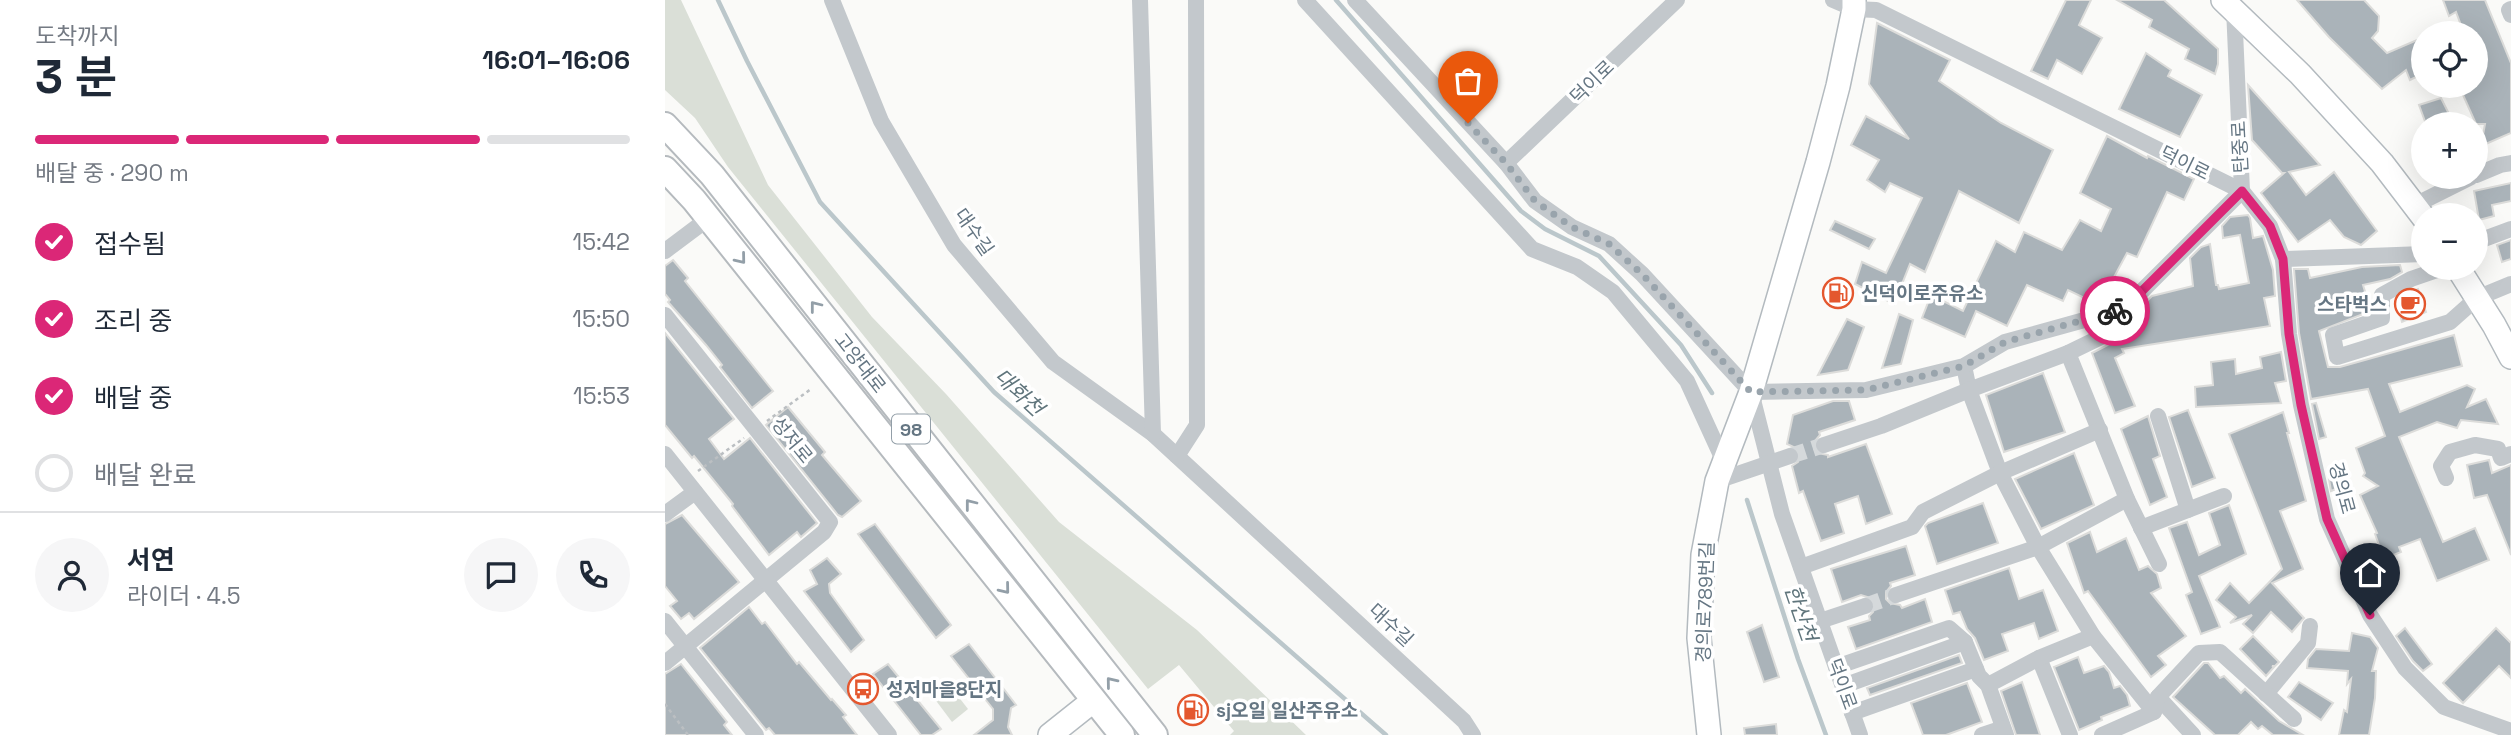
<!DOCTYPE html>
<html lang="ko">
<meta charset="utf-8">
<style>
body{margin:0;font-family:"Space Grotesk","Noto Sans KR",sans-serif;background:#f6f6f7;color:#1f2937;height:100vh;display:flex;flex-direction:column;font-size:26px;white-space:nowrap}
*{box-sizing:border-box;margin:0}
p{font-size:23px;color:#747a83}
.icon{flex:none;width:38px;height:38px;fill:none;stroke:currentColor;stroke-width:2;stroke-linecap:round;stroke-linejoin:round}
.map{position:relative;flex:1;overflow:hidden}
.side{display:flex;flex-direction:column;background:#fff;width:665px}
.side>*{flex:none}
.tools{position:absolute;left:1746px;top:21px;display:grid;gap:14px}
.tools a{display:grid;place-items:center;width:77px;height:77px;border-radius:50%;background:#fff;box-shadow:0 7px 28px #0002;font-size:35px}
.pin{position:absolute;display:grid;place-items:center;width:60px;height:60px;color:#fff;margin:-72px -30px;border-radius:50% 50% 50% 0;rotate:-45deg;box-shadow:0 0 7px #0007}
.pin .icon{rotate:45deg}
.courier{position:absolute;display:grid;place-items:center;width:70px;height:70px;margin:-35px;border:5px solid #db2777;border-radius:50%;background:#fff;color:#222;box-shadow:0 2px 9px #0007}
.headline em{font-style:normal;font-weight:600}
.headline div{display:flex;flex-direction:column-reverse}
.headline{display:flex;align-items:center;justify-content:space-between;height:119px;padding:0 35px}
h1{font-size:46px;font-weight:600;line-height:52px}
.bar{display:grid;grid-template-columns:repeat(4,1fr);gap:10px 7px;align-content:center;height:84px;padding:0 35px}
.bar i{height:9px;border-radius:5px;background:#e0e1e3}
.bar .on{background:#db2777}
.bar p{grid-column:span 4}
.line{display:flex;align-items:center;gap:18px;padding:0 35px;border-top:2px solid #e0e1e3}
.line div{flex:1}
.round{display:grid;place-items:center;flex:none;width:74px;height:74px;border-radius:37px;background:#f6f6f7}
ol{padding:0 35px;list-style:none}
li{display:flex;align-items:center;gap:21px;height:77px}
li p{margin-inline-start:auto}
li .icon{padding:7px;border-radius:50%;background:#db2777;color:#fff;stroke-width:4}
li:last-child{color:#747a83}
li i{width:38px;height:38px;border:4px solid #e0e1e3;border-radius:50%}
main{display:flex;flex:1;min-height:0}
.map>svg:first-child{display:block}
</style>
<main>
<section class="side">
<div class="headline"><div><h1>3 분</h1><p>도착까지</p></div><em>16:01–16:06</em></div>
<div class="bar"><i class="on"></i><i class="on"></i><i class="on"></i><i></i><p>배달 중 · 290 m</p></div>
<ol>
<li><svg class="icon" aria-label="check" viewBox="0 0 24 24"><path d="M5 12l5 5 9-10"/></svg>접수됨<p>15:42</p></li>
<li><svg class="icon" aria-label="check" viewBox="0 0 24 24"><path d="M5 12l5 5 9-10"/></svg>조리 중<p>15:50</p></li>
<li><svg class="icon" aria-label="check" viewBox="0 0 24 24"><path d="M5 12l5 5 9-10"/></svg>배달 중<p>15:53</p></li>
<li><i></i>배달 완료</li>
</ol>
<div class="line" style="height:126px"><a class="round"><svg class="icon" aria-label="person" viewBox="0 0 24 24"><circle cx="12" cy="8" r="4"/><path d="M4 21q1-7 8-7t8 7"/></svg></a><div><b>서연</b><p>라이더 · 4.5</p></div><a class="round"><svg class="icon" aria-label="chat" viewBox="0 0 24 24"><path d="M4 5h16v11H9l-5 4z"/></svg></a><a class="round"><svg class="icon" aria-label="phone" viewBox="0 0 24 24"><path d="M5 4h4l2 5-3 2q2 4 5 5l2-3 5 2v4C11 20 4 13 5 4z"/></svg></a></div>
</section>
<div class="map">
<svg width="1846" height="735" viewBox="0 0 1846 735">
<rect width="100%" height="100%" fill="#fafaf8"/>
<g fill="#dadfd7">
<polygon points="0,0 16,0 103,185 207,317 281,394 394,522 532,630 641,735 565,735 569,731 514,665 483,689 63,167 30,118 0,90"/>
<polygon points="282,682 303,709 287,722 266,694"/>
</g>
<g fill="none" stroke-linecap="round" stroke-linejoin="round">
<g stroke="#bbc7cb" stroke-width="4.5">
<polyline points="53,0 82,61 155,202 329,392 721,735"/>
<polyline points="671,0 856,211 880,229 934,256 1016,345 1047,393"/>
<polyline points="1082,500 1133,659 1161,735"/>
</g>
</g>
<g fill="#aab3b9" stroke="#dcdcda" stroke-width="2">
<polygon points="1401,0 1426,0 1414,25 1437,38 1417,74 1392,60 1383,79 1366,71"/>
<polygon points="1452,0 1499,0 1553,49 1553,64 1550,74 1520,59 1524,49 1484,27 1487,20"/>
<polygon points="1632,0 1699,0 1714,16 1713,31 1707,38 1722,53 1759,37 1759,73 1745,80 1741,70 1717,89 1664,37"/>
<polygon points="1778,0 1820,0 1846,63 1846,133 1816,146 1820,124 1811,124 1794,86 1811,86 1811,33 1799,33 1791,12 1784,16"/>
<polygon points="1212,23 1285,60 1274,81 1336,123 1388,150 1354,223 1294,191 1260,272 1245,264 1229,304 1190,284 1197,262 1221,273 1257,198 1225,183 1220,192 1202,180 1214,160 1186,145 1201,116 1244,139 1204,84"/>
<polygon points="1481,53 1506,70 1503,76 1537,95 1515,137 1454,109"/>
<polygon points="1583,85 1655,165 1624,172 1641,195 1669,172 1712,231 1696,245 1679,237 1665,220 1633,242 1596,193 1619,173 1617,173 1587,140"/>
<polygon points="1776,98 1789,124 1761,124 1754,105"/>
<polygon points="1442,136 1482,158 1483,156 1529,179 1519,200 1502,192 1472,257 1462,253 1434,305 1403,290 1398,301 1362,285 1342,326 1311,311 1300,337 1257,318 1266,295 1298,311 1331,241 1350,252 1359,232 1397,250 1415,220 1436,231 1446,209 1415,193"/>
<polygon points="1846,183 1846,201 1827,205 1829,216 1814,220 1809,191"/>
<polygon points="1583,215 1585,218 1588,238 1598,236 1608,270 1610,296 1599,298 1605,326 1457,349 1459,353 1450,358 1470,406 1450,413 1427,353 1443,345 1450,338 1464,331 1464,328 1479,325 1477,306 1487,296 1528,286 1525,258 1536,247 1545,244 1551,285 1553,285 1554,289 1584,283 1575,235 1558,238 1557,226 1565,217"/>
<polygon points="1170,221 1210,239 1204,249 1165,230"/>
<polygon points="1846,240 1846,259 1837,262 1832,245"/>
<polygon points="8,260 23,278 20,281 108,391 87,408 55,367 57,365 41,345 3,302 5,300 0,294 0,266"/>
<polygon points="1735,265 1737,272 1725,279 1698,285 1706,311 1654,331 1663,367 1675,367 1789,335 1797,366 1724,384 1735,412 1802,385 1810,389 1802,407 1821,399 1833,424 1796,420 1792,428 1772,422 1734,437 1778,542 1810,528 1824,560 1772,581 1755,539 1734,547 1736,552 1719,559 1710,534 1712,533 1695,495 1713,486 1698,476 1700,473 1691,448 1720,436 1703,389 1646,399 1634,333 1629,269 1643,269 1645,278 1697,267"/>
<polygon points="1753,289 1761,312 1737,322 1731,299"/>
<polygon points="1234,314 1248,320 1236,364 1217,368"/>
<polygon points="1182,319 1199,327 1183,370 1153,375"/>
<polygon points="0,333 69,419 44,439 59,459 85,438 152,523 136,537 132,532 104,555 67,506 68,504 29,456 27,458 0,425"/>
<polygon points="1616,352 1621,381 1610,383 1616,403 1531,407 1530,387 1548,385 1546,362 1570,359 1571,374 1597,368 1595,357"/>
<polygon points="1378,373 1400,432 1339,452 1321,395"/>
<polygon points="1168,401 1184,401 1190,420 1154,432 1155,435 1149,442 1149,449 1153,453 1163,455 1163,457 1201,444 1227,514 1201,524 1193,496 1170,504 1179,533 1156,541 1138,491 1134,493 1127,466 1133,462 1135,452 1131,448 1122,444 1128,415"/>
<polygon points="1651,403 1661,437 1654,439 1647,404"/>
<polygon points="123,407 160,452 157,455 196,501 177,517 173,515 101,425"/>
<polygon points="1523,410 1550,478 1527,487 1504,417"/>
<polygon points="1618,412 1624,433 1622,433 1641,501 1615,511 1638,569 1607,583 1639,618 1627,632 1606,612 1588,633 1578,624 1587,615 1565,623 1571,617 1551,600 1565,583 1584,603 1617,569 1564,434"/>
<polygon points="1483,416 1495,456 1488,459 1502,497 1485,505 1456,429"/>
<polygon points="1409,453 1429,505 1376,529 1350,479"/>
<polygon points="1824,460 1827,473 1846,465 1846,555 1822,495 1809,498 1802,465"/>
<polygon points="1672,475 1676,487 1666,491 1664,479"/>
<polygon points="1318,503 1333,543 1272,564 1260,526 1263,523"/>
<polygon points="1564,505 1581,554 1534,576 1555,627 1536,634 1521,595 1527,592 1504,528 1522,522 1534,555 1555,545 1544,513"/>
<polygon points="17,515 74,582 29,619 24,613 16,619 5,606 12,601 0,586 0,524"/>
<polygon points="210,524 286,625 271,638 193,534"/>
<polygon points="1425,532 1432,552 1461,538 1474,570 1483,566 1492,574 1496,588 1486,593 1521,636 1493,656 1501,665 1486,677 1423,591 1419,593 1402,543"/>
<polygon points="1241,546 1250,575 1225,583 1226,586 1221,592 1221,599 1225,603 1235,605 1237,608 1260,599 1267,622 1191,649 1183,627 1205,620 1204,616 1208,612 1210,603 1206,598 1196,595 1177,602 1166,569"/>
<polygon points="162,558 176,574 164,584 165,593 199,640 186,652 139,591 152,584 145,570"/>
<polygon points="1344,568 1354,599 1378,590 1393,631 1374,639 1369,623 1337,634 1343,651 1319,660 1310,638 1302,629 1295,612 1288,614 1280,590"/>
<polygon points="84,607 97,624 100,622 132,664 134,662 166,700 167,699 181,715 178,717 192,735 110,735 104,728 101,730 35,648"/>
<polygon points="1097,625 1114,677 1099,682 1082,632"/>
<polygon points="1740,628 1767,664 1758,671 1748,661 1731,636"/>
<polygon points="1831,628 1846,643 1846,678 1834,666 1798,703 1778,683"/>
<polygon points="1687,633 1705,637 1713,648 1707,671 1711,671 1710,698 1704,735 1674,735 1679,710 1682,712 1686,679 1682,684 1683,671 1642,668 1643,659 1651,649 1684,651"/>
<polygon points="1588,636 1614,662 1610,666 1607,666 1609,667 1601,676 1575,649"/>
<polygon points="304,644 351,705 346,708 343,727 347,735 309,735 328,720 328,709 286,656"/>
<polygon points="1294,655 1297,663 1205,695 1202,688"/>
<polygon points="1413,657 1419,673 1439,666 1444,672 1449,688 1455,686 1462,695 1465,706 1436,717 1437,720 1414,730 1389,667"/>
<polygon points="1539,663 1543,663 1555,678 1559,676 1576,693 1580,689 1614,721 1638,735 1608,735 1597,726 1593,729 1586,722 1573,735 1550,735 1508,697"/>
<polygon points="16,664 62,722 59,725 67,735 0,735 0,674"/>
<polygon points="223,664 276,729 267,735 256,735 208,674"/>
<polygon points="1357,682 1375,735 1351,735 1336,691"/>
<polygon points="1634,682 1668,703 1656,720 1623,697"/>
<polygon points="1302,683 1317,722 1281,735 1258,735 1246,703"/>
<polygon points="1111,724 1112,735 1080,735 1079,728"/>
</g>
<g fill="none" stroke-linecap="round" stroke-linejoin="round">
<g stroke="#d5d9db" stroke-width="16" stroke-dasharray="16 8" stroke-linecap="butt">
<polyline points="1125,456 1159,445"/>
<polyline points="1200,606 1231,595"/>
</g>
<g stroke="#b3babf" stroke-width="26">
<g id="secondary">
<polyline points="1558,0 1635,74 1717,163 1759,218"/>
<polyline points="1793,268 1829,325 1846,357"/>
<polyline points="385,735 429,700"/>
<polyline points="1044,735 1034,638 1038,555 1052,481 1086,392 1153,162 1173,86 1189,9 1189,0"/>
</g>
</g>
<g stroke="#b5babe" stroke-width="28">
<g id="primary">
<polyline points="0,125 47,175 490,735"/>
<polyline points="0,169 29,200 457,735"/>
</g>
</g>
<g stroke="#bbbfc2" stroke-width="2.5" stroke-dasharray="3.5 3.5" stroke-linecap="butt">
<polyline points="102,421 146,389"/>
<polyline points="33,471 79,438"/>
<polyline points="0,704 23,735"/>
</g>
<g stroke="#c3c8cc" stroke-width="16">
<polyline points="167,0 216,121 289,245 388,362 488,434 799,721 808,735"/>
<polyline points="475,0 488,434"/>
<polyline points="640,0 867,249 912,267 948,292 1022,381 1059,462"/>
<polyline points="690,0 841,163 870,201 907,227 944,244 977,274 1086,392 1117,514 1195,735"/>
<polyline points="1168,0 1189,9 1211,10 1577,191"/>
<polyline points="1569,8 1577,191 1605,226 1618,259 1759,254"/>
<polyline points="1846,9 1844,10 1846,15"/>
<polyline points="841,163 1012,0"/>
<polyline points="1811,175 1835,165 1846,163"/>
<polyline points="1750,205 1806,177"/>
<polyline points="1811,242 1846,229"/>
<polyline points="0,251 44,218"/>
<polyline points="1618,259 1624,334 1636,405 1662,519 1705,615 1740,668 1779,707 1846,731"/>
<polyline points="1778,268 1746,279 1717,295 1717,318 1668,335 1672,357 1785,322 1812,298 1846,284"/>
<polyline points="0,315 165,522 159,532 0,663"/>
<polyline points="1403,353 1462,499 1494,564"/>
<polyline points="1299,366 1304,390 1335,473 1373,547 1428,636 1489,712"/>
<polyline points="1086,392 1201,390 1299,366 1340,342 1459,309 1577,191"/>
<polyline points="1493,416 1523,510"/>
<polyline points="1159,445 1216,426 1304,390 1403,353 1438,336 1459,309"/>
<polyline points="0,454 224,735"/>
<polyline points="512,456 532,425 531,0"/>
<polyline points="1781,478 1776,466 1785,452 1810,445 1833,449 1836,458 1846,454"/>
<polyline points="1052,481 1125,456"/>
<polyline points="0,514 30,492"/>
<polyline points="1476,528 1559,496"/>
<polyline points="1136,567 1247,527 1258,512 1335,473 1435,430"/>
<polyline points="1231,595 1373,547 1462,499"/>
<polyline points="0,621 91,735"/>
<polyline points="1155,621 1200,606"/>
<polyline points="1374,658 1405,735"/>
<polyline points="1171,667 1284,628 1300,642 1314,676 1323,685 1341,735"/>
<polyline points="1323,685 1374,658 1428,636"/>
<polyline points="1178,686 1300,642"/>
<polyline points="1601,694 1643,643 1645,626"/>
<polyline points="1493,697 1528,735"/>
<polyline points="1187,713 1311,669"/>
<polyline points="1317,735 1338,728"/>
<polyline points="1437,735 1489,712 1493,697 1534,653 1555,652 1629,719"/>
</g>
<use href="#secondary" stroke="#fff" stroke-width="23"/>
<use href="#primary" stroke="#fff" stroke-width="24"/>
</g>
<defs><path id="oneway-chevron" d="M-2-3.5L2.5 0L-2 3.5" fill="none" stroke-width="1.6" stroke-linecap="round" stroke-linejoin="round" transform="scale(1.75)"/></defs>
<g stroke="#939fa8">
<use href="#oneway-chevron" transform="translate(76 259) rotate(51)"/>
<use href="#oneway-chevron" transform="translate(150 306) rotate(-128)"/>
<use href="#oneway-chevron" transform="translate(305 504) rotate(-128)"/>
<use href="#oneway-chevron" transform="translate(340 589) rotate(51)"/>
<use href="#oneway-chevron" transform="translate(446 682) rotate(-129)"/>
</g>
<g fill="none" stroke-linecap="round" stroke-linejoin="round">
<polyline stroke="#99a4ac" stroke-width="7" stroke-dasharray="0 12.6" points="803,123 841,163 870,201 907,227 944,244 977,274 1086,392 1201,390 1299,366 1340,342 1450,311"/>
<polyline stroke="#db2777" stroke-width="9" points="1450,311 1459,309 1577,191 1605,226 1618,259 1624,334 1636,405 1662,519 1705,615"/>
</g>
<defs>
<g id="fuel-ring" transform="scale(1.575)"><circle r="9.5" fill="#fff" stroke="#e4572e" stroke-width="1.5"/><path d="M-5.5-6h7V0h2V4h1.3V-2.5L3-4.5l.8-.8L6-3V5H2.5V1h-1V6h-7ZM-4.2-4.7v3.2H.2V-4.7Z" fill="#e4572e"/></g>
<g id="cafe-ring" transform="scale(1.575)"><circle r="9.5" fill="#fff" stroke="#e4572e" stroke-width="1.5"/><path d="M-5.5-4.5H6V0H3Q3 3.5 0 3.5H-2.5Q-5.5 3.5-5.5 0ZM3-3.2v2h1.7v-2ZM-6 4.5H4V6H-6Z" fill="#e4572e"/></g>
<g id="bus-ring" transform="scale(1.575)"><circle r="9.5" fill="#fff" stroke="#e4572e" stroke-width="1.5"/><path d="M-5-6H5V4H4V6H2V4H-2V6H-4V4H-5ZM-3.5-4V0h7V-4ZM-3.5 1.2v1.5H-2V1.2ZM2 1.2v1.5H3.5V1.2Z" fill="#e4572e"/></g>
</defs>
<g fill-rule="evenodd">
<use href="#fuel-ring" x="1173" y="293"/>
<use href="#cafe-ring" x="1745" y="304"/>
<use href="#bus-ring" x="198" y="689"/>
<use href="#fuel-ring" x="528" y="710"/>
</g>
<g text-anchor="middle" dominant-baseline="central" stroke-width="7" stroke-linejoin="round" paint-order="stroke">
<rect fill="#fff" stroke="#939fa8" stroke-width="2" x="227" y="414.5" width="38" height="29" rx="5"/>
<g font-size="18" font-weight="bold" fill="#657683">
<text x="246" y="429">98</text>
</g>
<g font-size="19" fill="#657683" stroke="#fff">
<text transform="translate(927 82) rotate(-44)">덕이로</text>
<text transform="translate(1575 147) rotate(-93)">탄중로</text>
<text transform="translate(1520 163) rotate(26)">덕이로</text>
<text transform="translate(309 232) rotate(55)">대수길</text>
<text transform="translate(195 363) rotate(52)">고양대로</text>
<text transform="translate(127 440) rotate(51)">성저로</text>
<text transform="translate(1677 488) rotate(75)">경의로</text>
<text transform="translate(1040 602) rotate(-88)">경의로789번길</text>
<text transform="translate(726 625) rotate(43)">대수길</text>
<text transform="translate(1177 684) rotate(70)">덕이로</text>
</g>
<g font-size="19" font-weight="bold" fill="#657683" stroke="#fff" text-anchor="start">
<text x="1196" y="293">신덕이로주유소</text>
<text x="1722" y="304" text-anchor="end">스타벅스</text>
<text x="221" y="689">성저마을8단지</text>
<text x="551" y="710">sj오일 일산주유소</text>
</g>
<g font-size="21" font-style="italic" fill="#60757c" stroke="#fff">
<text transform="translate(354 392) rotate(43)">대화천</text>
<text transform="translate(1136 613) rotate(71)">한산천</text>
</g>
</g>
</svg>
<div class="tools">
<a><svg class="icon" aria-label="locate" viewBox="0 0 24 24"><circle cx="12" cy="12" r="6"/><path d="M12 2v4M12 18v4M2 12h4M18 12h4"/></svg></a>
<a>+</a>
<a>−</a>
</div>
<div class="pin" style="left:803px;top:123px;background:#ea580c"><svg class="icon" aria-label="bag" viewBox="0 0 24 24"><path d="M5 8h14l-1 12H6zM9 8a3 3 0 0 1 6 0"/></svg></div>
<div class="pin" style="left:1705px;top:615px;background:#1f2937"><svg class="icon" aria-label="home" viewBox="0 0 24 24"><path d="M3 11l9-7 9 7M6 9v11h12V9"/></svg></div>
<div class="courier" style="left:1450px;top:311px"><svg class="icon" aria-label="bike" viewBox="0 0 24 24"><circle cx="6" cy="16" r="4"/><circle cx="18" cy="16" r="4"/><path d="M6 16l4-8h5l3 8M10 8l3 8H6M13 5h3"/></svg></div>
</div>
</main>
